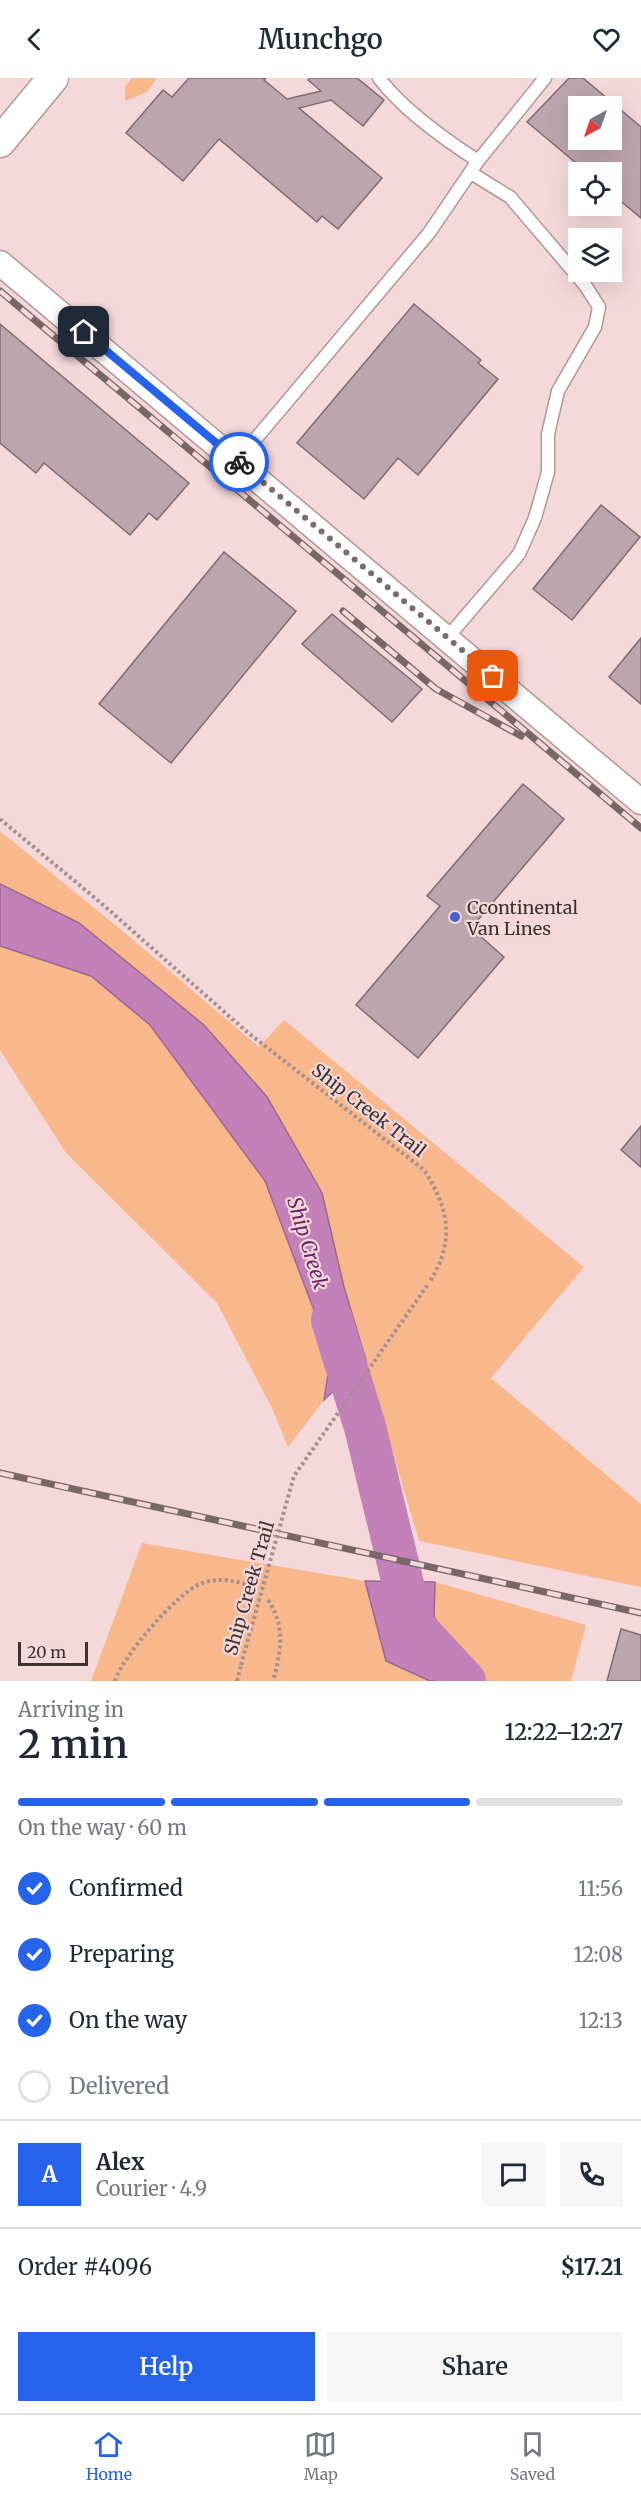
<!DOCTYPE html>
<meta charset="utf-8">
<style>
body{margin:0;font-family:Merriweather,serif;background:#f6f6f7;color:#1f2937;height:100vh;display:flex;flex-direction:column;font-size:22px;white-space:nowrap}
*{box-sizing:border-box;margin:0}
p{font-size:20px;color:#747a83}
.icon{flex:none;width:33px;height:33px;fill:none;stroke:currentColor;stroke-width:2;stroke-linecap:round;stroke-linejoin:round}
.map{position:relative;height:1603px;overflow:hidden}
.details{display:flex;flex-direction:column;background:#fff;flex:1}
.details>*{flex:none}
.needle{width:39px;rotate:220deg}
.fabs{position:absolute;left:568px;top:18px;display:grid;gap:12px}
.fabs a{display:grid;place-items:center;width:54px;height:54px;border-radius:0px;background:#fff;box-shadow:0 6px 24px #0002;font-size:30px}
.scale{position:absolute;left:18px;bottom:15px;width:70px;box-sizing:border-box;padding-left:6px;border:3px solid #3c3132;border-top:0;font-size:16px;line-height:21px;white-space:nowrap;color:#3c3132;-webkit-text-stroke:4px #f4d8da;paint-order:stroke}
.pin{position:absolute;display:grid;place-items:center;width:51px;height:51px;color:#fff;margin:-26px;border-radius:12px;box-shadow:0 3px 9px #0006}
.courier{position:absolute;display:grid;place-items:center;width:60px;height:60px;margin:-30px;border:4px solid #2563eb;border-radius:50%;background:#fff;color:#222;box-shadow:0 2px 8px #0007}
.headline em{font-style:normal;font-weight:600}
.headline div{display:flex;flex-direction:column-reverse}
.headline{display:flex;align-items:center;justify-content:space-between;height:102px;padding:0 18px}
h1{font-size:39px;font-weight:600;line-height:45px}
.bar{display:grid;grid-template-columns:repeat(4,1fr);gap:9px 6px;align-content:center;height:72px;padding:0 18px}
.bar i{height:8px;border-radius:4px;background:#e0e1e3}
.bar .on{background:#2563eb}
.bar p{grid-column:span 4}
.line{display:flex;align-items:center;gap:15px;padding:0 18px;border-top:2px solid #e0e1e3}
.line div{flex:1}
.round{display:grid;place-items:center;flex:none;width:63px;height:63px;border-radius:0px;background:#f6f6f7}
ol{padding:0 18px;list-style:none}
li{display:flex;align-items:center;gap:18px;height:66px}
li p{margin-inline-start:auto}
li .icon{padding:6px;border-radius:50%;background:#2563eb;color:#fff;stroke-width:4}
li:last-child{color:#747a83}
li i{width:33px;height:33px;border:3px solid #e0e1e3;border-radius:50%}
.cta{display:flex;gap:12px;margin-top:auto;padding:12px 18px}
.cta a{flex:1;height:69px;border-radius:0px;background:#2563eb;color:#fff;font-size:24px;font-weight:600;line-height:69px;text-align:center}
.cta a+a{background:#f6f6f7;color:#1f2937}
header{display:flex;justify-content:space-between;align-items:center;height:78px;padding:0 18px;background:#fff;font-size:27px;font-weight:600}
.tab-bar{display:flex;justify-content:space-around;align-items:center;height:84px;border-top:2px solid #e0e1e3;background:#fff;font-size:16px;color:#747a83}
.tab-bar a{display:grid;justify-items:center;gap:3px}
.tab-bar .on{color:#2563eb}
.map>svg:first-child{display:block}
</style>
<header><svg class="icon" aria-label="back" viewBox="0 0 24 24"><path d="M15 5l-7 7 7 7"/></svg>Munchgo<svg class="icon" aria-label="heart" viewBox="0 0 24 24"><path d="M12 20l-8-8c-3-5 5-10 8-4 3-6 11-1 8 4z"/></svg></header>
<div class="map">
<svg width="641" height="1603" viewBox="0 0 641 1603">
<rect width="100%" height="100%" fill="#f4d8da"/>
<g fill="#f9b88c">
<polygon points="132,0 157,0 147,14 125,23 125,9"/>
<polygon points="0,753 125,855 259,969 284,942 584,1189 491,1300 641,1426 641,1509 419,1463 344,1209 322,1115 204,947 79,845 0,806"/>
<polygon points="0,868 91,898 150,947 265,1103 331,1277 324,1322 288,1369 272,1330 217,1225 66,1075 0,972"/>
<polygon points="142,1465 365,1503 386,1583 430,1603 91,1603"/>
<polygon points="435,1504 586,1547 571,1603 484,1603 460,1587 434,1538"/>
</g>
<g fill="#c380b9" stroke="#9a6890" stroke-width="1.5">
<polygon points="0,806 79,845 204,947 267,1019 322,1115 344,1209 366,1282 324,1322 331,1277 265,1103 150,947 91,898 0,868"/>
<polygon points="365,1503 435,1504 434,1538 460,1587 484,1603 430,1603 386,1583"/>
</g>
<g fill="none" stroke-linecap="round" stroke-linejoin="round">
<polyline stroke="#c380b9" stroke-width="42" points="332,1242 365,1349 413,1547 465,1603"/>
</g>
<g fill="#bda5ae" stroke="#816b73" stroke-width="1.5" fill-rule="evenodd">
<polygon points="189,0 266,0 264,2 287,21 321,13 308,2 310,0 357,0 384,22 363,48 331,22 299,30 382,100 338,151 322,138 317,144 219,61 183,103 126,55 163,12 172,19"/>
<path d="M569 0H583L641 49V140L612 116V94H587L527 44ZM579 28H612V62H579Z"/>
<polygon points="414,226 481,282 478,285 498,301 418,397 398,380 364,421 297,365"/>
<polygon points="0,246 189,405 157,442 149,435 130,457 44,385 36,395 0,365"/>
<polygon points="601,427 640,459 572,542 533,511"/>
<polygon points="224,474 296,533 171,685 99,626"/>
<polygon points="332,536 422,611 392,644 302,566"/>
<polygon points="641,560 641,626 609,599"/>
<polygon points="523,706 564,741 471,850 504,879 418,980 356,927 440,828 427,818"/>
<polygon points="641,1048 641,1089 621,1072"/>
<polygon points="621,1551 641,1557 641,1603 607,1603"/>
</g>
<g fill="none" stroke-linecap="round" stroke-linejoin="round">
<g stroke="#b09798" stroke-width="15">
<g id="service">
<path d="M379 0C403 32 444 61 478 83"/>
<polyline points="237,383 429,155 478,83 545,0"/>
<polyline points="447,560 519,476 535,440 548,394 548,356 558,313 595,249 599,229 585,207 510,119 471,95"/>
</g>
</g>
<g stroke="#b09798" stroke-width="27">
<polyline id="minor" points="0,185 641,724"/>
</g>
<g stroke="#b09798" stroke-width="33">
<polyline id="tertiary" points="0,64 53,0"/>
</g>
<g stroke="#a49091" stroke-width="4" stroke-dasharray="3 3" stroke-linecap="butt">
<path d="M0 741 101 825 247 954 424 1092C450 1132 455 1164 429 1205"/>
<path d="M268 1522C286 1549 281 1574 273 1603"/>
<path d="M115 1603C122 1579 177 1515 200 1506 216 1499 235 1502 250 1508"/>
<polyline points="237,1603 241,1587"/>
</g>
<use href="#service" stroke="#fff" stroke-width="12"/>
<use href="#minor" stroke="#fff" stroke-width="24"/>
<use href="#tertiary" stroke="#fff" stroke-width="30"/>
<g stroke="#786768" stroke-width="7">
<g id="rail">
<polyline points="0,213 641,750"/>
<polyline points="343,533 436,611 521,658"/>
<polyline points="0,1395 641,1535"/>
</g>
</g>
<use href="#rail" stroke="#f4d8da" stroke-width="4.5" stroke-dasharray="14" stroke-linecap="butt"/>
<polyline stroke="#a49091" stroke-width="4" stroke-dasharray="3 3" stroke-linecap="butt" points="241,1587 294,1398 429,1205"/>
</g>
<g fill="none" stroke-linecap="round" stroke-linejoin="round">
<polyline stroke="#7c6b6d" stroke-width="6" stroke-dasharray="0 10.8" points="239,384 493,598"/>
<polyline stroke="#2563eb" stroke-width="8" points="84,254 239,384"/>
</g>
<circle fill="#455ed1" stroke="#f4d8da" stroke-width="2" cx="455" cy="839" r="6"/>
<g text-anchor="middle" dominant-baseline="central" stroke-width="4.5" stroke-linejoin="round" paint-order="stroke">
<g font-size="18" fill="#3c3132" stroke="#f4d8da" text-anchor="start">
<text x="467" y="829">Ccontinental<tspan x="467" dy="21">Van Lines</tspan></text>
</g>
<g font-size="18" fill="#3c3132" stroke="#f4d8da">
<text transform="translate(369 1032) rotate(38)">Ship Creek Trail</text>
<text transform="translate(249 1510) rotate(-74)">Ship Creek Trail</text>
</g>
<g font-size="20" font-style="italic" fill="#702068" stroke="#f4d8da">
<text transform="translate(308 1165) rotate(73)">Ship Creek</text>
</g>
</g>
</svg>
<div class="fabs">
<a><svg class="needle" viewBox="-14 -14 28 28"><path d="M0-13l5 13h-10z" fill="#e53935"/><path d="M0 13l5-13h-10z" fill="#747a83"/></svg></a>
<a><svg class="icon" aria-label="locate" viewBox="0 0 24 24"><circle cx="12" cy="12" r="6"/><path d="M12 2v4M12 18v4M2 12h4M18 12h4"/></svg></a>
<a><svg class="icon" aria-label="layers" viewBox="0 0 24 24"><path d="M12 4l9 5-9 5-9-5zM3 14l9 5 9-5"/></svg></a>
</div>
<div class="scale">20 m</div>
<div class="pin" style="left:493px;top:598px;background:#ea580c"><svg class="icon" aria-label="bag" viewBox="0 0 24 24"><path d="M5 8h14l-1 12H6zM9 8a3 3 0 0 1 6 0"/></svg></div>
<div class="pin" style="left:84px;top:254px;background:#1f2937"><svg class="icon" aria-label="home" viewBox="0 0 24 24"><path d="M3 11l9-7 9 7M6 9v11h12V9"/></svg></div>
<div class="courier" style="left:239px;top:384px"><svg class="icon" aria-label="bike" viewBox="0 0 24 24"><circle cx="6" cy="16" r="4"/><circle cx="18" cy="16" r="4"/><path d="M6 16l4-8h5l3 8M10 8l3 8H6M13 5h3"/></svg></div>
</div>
<section class="details">
<div class="headline"><div><h1>2 min</h1><p>Arriving in</p></div><em>12:22–12:27</em></div>
<div class="bar"><i class="on"></i><i class="on"></i><i class="on"></i><i></i><p>On the way · 60 m</p></div>
<ol>
<li><svg class="icon" aria-label="check" viewBox="0 0 24 24"><path d="M5 12l5 5 9-10"/></svg>Confirmed<p>11:56</p></li>
<li><svg class="icon" aria-label="check" viewBox="0 0 24 24"><path d="M5 12l5 5 9-10"/></svg>Preparing<p>12:08</p></li>
<li><svg class="icon" aria-label="check" viewBox="0 0 24 24"><path d="M5 12l5 5 9-10"/></svg>On the way<p>12:13</p></li>
<li><i></i>Delivered</li>
</ol>
<div class="line" style="height:108px"><b class="round" style="background:#2563eb;color:#fff">A</b><div><b>Alex</b><p>Courier · 4.9</p></div><a class="round"><svg class="icon" aria-label="chat" viewBox="0 0 24 24"><path d="M4 5h16v11H9l-5 4z"/></svg></a><a class="round"><svg class="icon" aria-label="phone" viewBox="0 0 24 24"><path d="M5 4h4l2 5-3 2q2 4 5 5l2-3 5 2v4C11 20 4 13 5 4z"/></svg></a></div>
<div class="line" style="height:78px"><div>Order #4096</div><b>$17.21</b></div>
<div class="cta"><a>Help</a><a>Share</a></div>
</section>
<nav class="tab-bar">
<a class="on"><svg class="icon" aria-label="home" viewBox="0 0 24 24"><path d="M3 11l9-7 9 7M6 9v11h12V9"/></svg>Home</a>
<a><svg class="icon" aria-label="map" viewBox="0 0 24 24"><path d="M3 6l6-2 6 2 6-2v14l-6 2-6-2-6 2zM9 4v14M15 6v14"/></svg>Map</a>
<a><svg class="icon" aria-label="saved" viewBox="0 0 24 24"><path d="M7 4h10v16l-5-4-5 4z"/></svg>Saved</a>
</nav>
